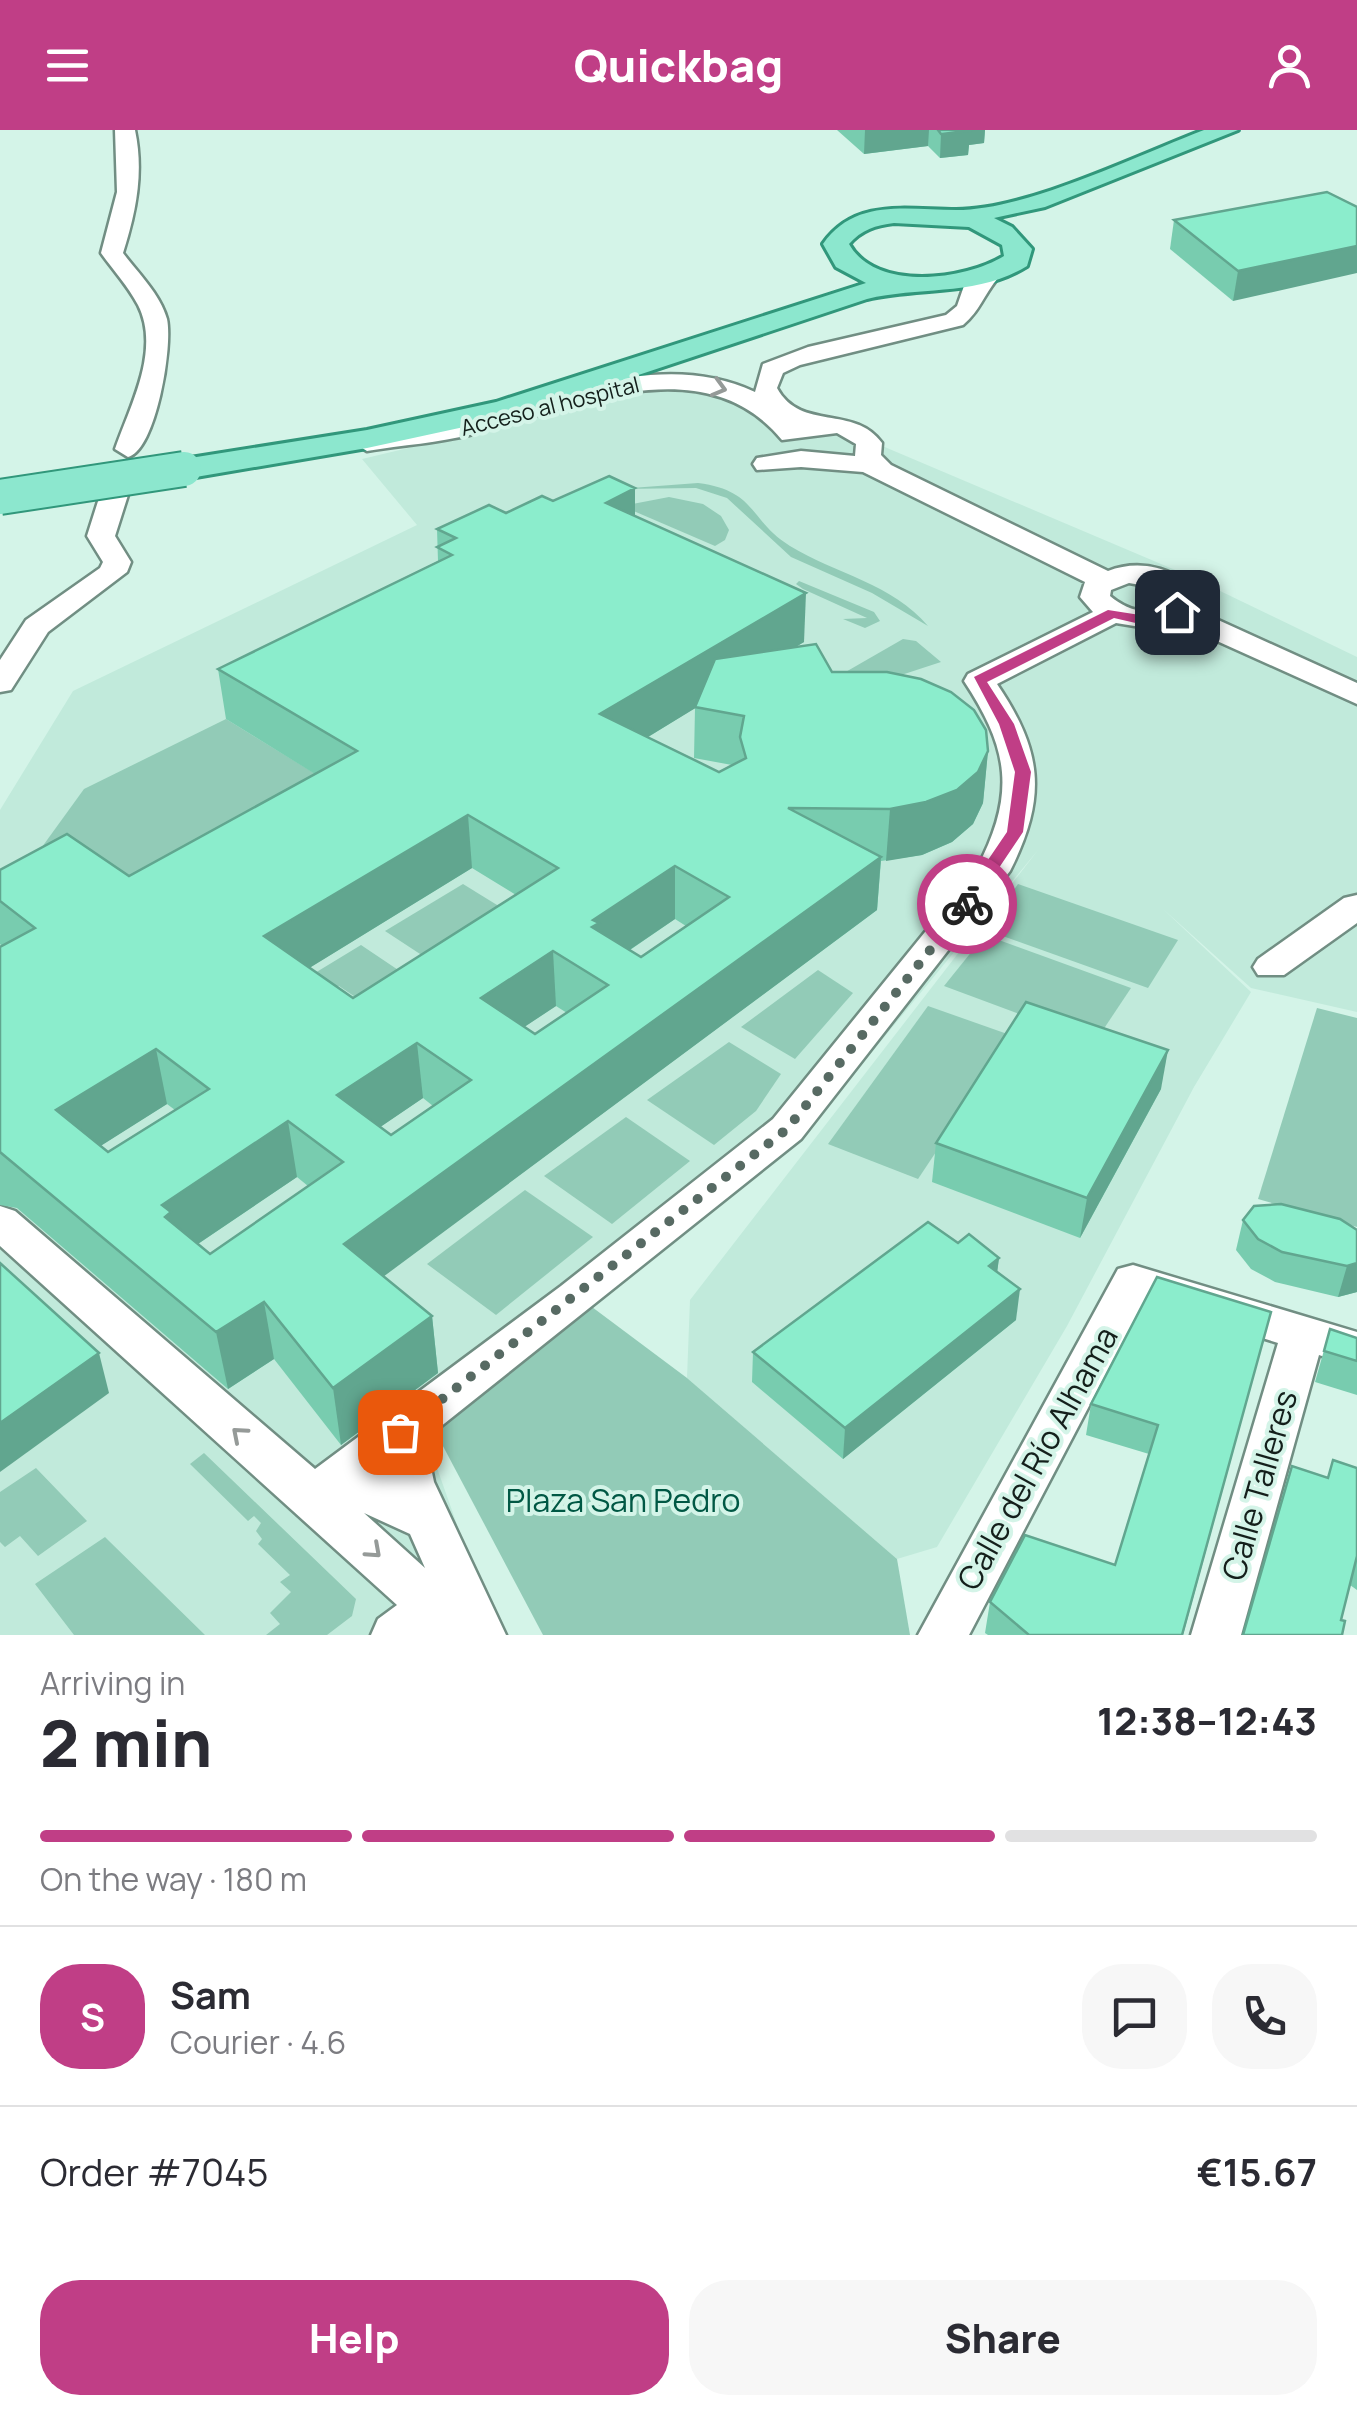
<!DOCTYPE html>
<meta charset="utf-8">
<style>
body{margin:0;font-family:Manrope,sans-serif;background:#f7f7f7;color:#2b2b33;height:100vh;display:flex;flex-direction:column;font-size:38px;white-space:nowrap}
*{box-sizing:border-box;margin:0}
p{font-size:32px;color:#7c7c81}
.icon{flex:none;width:55px;height:55px;fill:none;stroke:currentColor;stroke-width:2;stroke-linecap:round;stroke-linejoin:round}
.map{position:relative;height:1505px;overflow:hidden}
.drawer{display:flex;flex-direction:column;background:#fff;flex:1}
.drawer>*{flex:none}
.pin{position:absolute;display:grid;place-items:center;width:85px;height:85px;color:#fff;margin:-42px;border-radius:20px;box-shadow:0 5px 15px #0006}
.courier{position:absolute;display:grid;place-items:center;width:100px;height:100px;margin:-50px;border:8px solid #c03e86;border-radius:50%;background:#fff;color:#222;box-shadow:0 2px 12px #0007}
.head em{font-style:normal;font-weight:800}
.head div{display:flex;flex-direction:column-reverse}
.head{display:flex;align-items:center;justify-content:space-between;height:170px;padding:0 40px}
h1{font-size:65px;font-weight:800;line-height:75px}
.bar{display:grid;grid-template-columns:repeat(4,1fr);gap:15px 10px;align-content:center;height:120px;padding:0 40px}
.bar i{height:12px;border-radius:8px;background:#e1e1e2}
.bar .selected{background:#c03e86}
.bar p{grid-column:span 4}
.line{display:flex;align-items:center;gap:25px;padding:0 40px;border-top:2px solid #e1e1e2}
.line div{flex:1}
.round{display:grid;place-items:center;flex:none;width:105px;height:105px;border-radius:40px;background:#f7f7f7}
.button{display:flex;gap:20px;margin-top:auto;padding:20px 40px}
.button a{flex:1;height:115px;border-radius:40px;background:#c03e86;color:#fff;font-size:40px;font-weight:800;line-height:115px;text-align:center}
.button a+a{background:#f7f7f7;color:#2b2b33}
header{display:flex;justify-content:space-between;align-items:center;height:130px;padding:0 40px;background:#c03e86;color:#fff;font-size:45px;font-weight:800}
.map>svg:first-child{display:block}
</style>
<header><svg class="icon" aria-label="menu" viewBox="0 0 24 24"><path d="M4 6h16M4 12h16M4 18h16"/></svg>Quickbag<svg class="icon" aria-label="person" viewBox="0 0 24 24"><circle cx="12" cy="8" r="4"/><path d="M4 21q1-7 8-7t8 7"/></svg></header>
<div class="map">
<svg width="1357" height="1505" viewBox="0 0 1357 1505">
<rect width="100%" height="100%" fill="#d4f4e8"/>
<polygon fill="#c1eadb" points="715,245 1187,445 1357,527 1357,882 1251,858 1163,779 1251,862 1194,957 1067,1196 937,1417 897,1429 687,1248 690,1170 1038,720 803,1006 425,1304 472,1437 377,1505 0,1505 0,680 73,561 417,395 362,329"/>
<g fill="#92cbb7">
<path d="M698 353C758 361 748 390 790 416 836 444 893 454 928 496L872 463 791 427 727 368 696 358 618 359Z"/>
<polygon points="669,367 703,374 721,386 729,400 725,410 715,416 622,376"/>
<polygon points="799,451 874,482 880,491 865,498 843,489 867,488 803,459 796,454"/>
<polygon points="903,509 916,511 941,532 889,549 823,555"/>
<polygon points="226,589 363,673 139,800 0,775 84,659"/>
<path d="M955 746 973 748 931 796 922 792C920 768 931 751 955 746Z"/>
<polygon points="463,754 523,791 446,841 385,801"/>
<polygon points="1018,754 1178,810 1148,858 986,800"/>
<polygon points="985,805 1131,858 1095,912 944,856"/>
<polygon points="361,815 422,856 379,883 339,856 303,878 282,863"/>
<polygon points="818,840 853,863 795,929 741,897"/>
<polygon points="928,876 1013,906 918,1049 828,1014"/>
<polygon points="1317,878 1357,888 1357,1097 1258,1069"/>
<polygon points="729,912 781,944 756,981 714,1015 647,970"/>
<polygon points="626,987 690,1031 612,1094 544,1046"/>
<polygon points="525,1060 593,1107 496,1185 427,1134"/>
<polygon points="592,1177 687,1248 897,1429 910,1505 543,1505 435,1301"/>
<polygon points="204,1323 356,1469 352,1486 327,1505 266,1505 280,1494 270,1483 291,1462 280,1452 290,1445 258,1414 262,1409 256,1401 261,1393 254,1386 248,1391 190,1334"/>
<polygon points="36,1338 87,1391 38,1426 20,1406 5,1417 0,1412 0,1362"/>
<polygon points="105,1407 109,1411 205,1505 74,1505 35,1454"/>
</g>
<g fill="none" stroke-linecap="round" stroke-linejoin="round">
<g stroke="#718e83" stroke-width="5">
<g id="minor">
<path d="M115 0H135C144 43 136 82 123 123 138 143 160 164 167 189 173 216 156 320 128 327L115 319C130 276 161 220 138 175 128 156 113 140 101 123L117 62Z"/>
<path d="M987 141 998 148C984 164 980 181 963 195L800 235 783 243 777 258C801 302 854 274 882 313L881 325 891 335 1108 441C1141 428 1184 438 1199 472L1194 479 1357 553V574L1177 493 1153 499 1116 493 997 554C1043 622 1047 667 1010 741L801 1009 425 1309 434 1352 506 1505H371L378 1489 397 1475 0 1116V1076L15 1081 315 1339 561 1156 773 989 977 738C1016 664 1009 619 964 551L968 544 1093 482 1080 467 1085 452 863 342 801 337 757 340 753 334 757 328 801 321 855 326 856 314 837 303 782 310C704 215 571 278 473 304 439 313 402 315 367 321L354 313 367 305C400 300 434 297 467 290 560 267 660 218 755 262L763 234 808 217 946 185 957 176 965 153ZM1129 453 1158 458 1169 471C1150 488 1128 481 1110 466L1111 460ZM364 1383 410 1404 425 1438Z"/>
<polygon points="114,357 128,365 115,406 131,432 127,442 48,502 11,560 0,562 0,530 26,490 100,438 103,432 87,406 100,365"/>
<polygon points="1357,765 1357,793 1284,845 1258,845 1253,837 1258,829 1344,768"/>
<polygon points="1133,1135 1357,1202 1357,1238 1319,1225 1241,1505 1191,1505 1278,1213 1144,1171 969,1505 918,1505 1118,1139"/>
</g>
</g>
<g stroke="#31977b" stroke-width="6">
<path id="major" d="M1204 0H1238L1045 77 994 88 1012 97 1032 119 1027 136C977 167 921 156 867 169L515 286 367 318 184 349 168 339 184 329 367 300 496 272 866 153 836 137 823 114C855 68 907 80 956 80 1027 80 1136 26 1204 0ZM894 93 969 97 1002 115 1004 126C965 150 876 162 849 114 861 100 876 95 894 93Z"/>
</g>
<use href="#minor" fill="#fff" fill-rule="evenodd"/>
<use href="#major" fill="#8ce7ce" fill-rule="evenodd"/>
<g stroke="#31977b" stroke-width="38" stroke-linecap="butt">
<polyline id="major-bridge" points="0,367 184,339"/>
</g>
<use href="#major-bridge" stroke="#8ce7ce" stroke-width="34"/>
</g>
<g fill="#78ccaf" fill-rule="evenodd">
<polygon points="837,0 985,0 984,13 969,15 968,25 940,28 928,16 864,24"/>
<polygon points="1327,62 1233,171 1170,119 1174,90"/>
<path d="M553 371 635 386 804 512 795 517 832 542 988 621 983 673 973 694 952 712 922 725 881 731 877 780 383 1146 432 1186 438 1243 341 1315 274 1229 228 1259 17 1078 0 1075V817L2 816 0 814V740L129 746 315 644 226 589 218 539 438 431 437 399ZM695 578 694 628 732 635 719 642 648 607ZM472 738 516 765 353 868 309 838ZM675 789 686 796 641 827 630 820ZM556 876 567 883 535 904 524 897ZM423 968 433 976 391 1005 380 997ZM167 974 175 980 108 1022 100 1016ZM297 1047 308 1056 210 1124 198 1114Z"/>
<polygon points="1161,959 1080,1108 932,1052 936,1013"/>
<polygon points="1243,1090 1357,1100 1357,1162 1338,1167 1275,1152 1251,1139 1236,1120"/>
<polygon points="958,1113 999,1128 997,1143 1016,1190 843,1329 752,1252 753,1222"/>
<polygon points="1330,1199 1357,1208 1357,1265 1315,1252"/>
<polygon points="1263,1212 1183,1505 988,1505 985,1503 990,1472 1115,1435 1149,1324 1086,1305 1091,1274"/>
<polygon points="1357,1338 1357,1460 1350,1455 1341,1490 1342,1505 1328,1348"/>
</g>
<g fill="#61a68f">
<polygon points="865,0 929,0 928,16 864,24"/>
<polygon points="960,0 985,0 984,13 969,15 968,25 940,28 941,4"/>
<polygon points="1357,116 1357,143 1233,171 1238,141"/>
<polygon points="635,358 635,405 606,373"/>
<polygon points="806,463 804,512 602,635 600,584"/>
<polygon points="988,621 983,673 973,694 952,712 922,725 886,731 890,679"/>
<polygon points="468,685 472,738 272,861 264,806"/>
<polygon points="881,727 877,780 352,1170 344,1114"/>
<polygon points="675,736 675,789 600,840 598,849 593,790"/>
<polygon points="553,821 556,876 485,923 481,868"/>
<polygon points="417,913 423,968 345,1021 337,965"/>
<polygon points="156,919 167,974 69,1036 56,980"/>
<polygon points="1168,920 1161,959 1080,1108 1087,1068"/>
<polygon points="288,991 297,1047 180,1126 183,1138 162,1075"/>
<polygon points="999,1128 995,1158 989,1136"/>
<polygon points="1357,1133 1357,1162 1338,1167 1347,1136"/>
<polygon points="1020,1159 1016,1190 843,1329 845,1298"/>
<polygon points="264,1172 274,1229 228,1259 216,1202"/>
<polygon points="432,1186 438,1243 341,1315 333,1258"/>
<polygon points="99,1223 109,1263 0,1342 0,1293"/>
</g>
<g fill="#8bedcc" stroke="#61a68f" stroke-width="2.5" fill-rule="evenodd">
<polygon points="938,0 969,0 970,1 941,4"/>
<polygon points="1327,62 1357,77 1357,116 1238,141 1174,90"/>
<path d="M609 346 635 358 606 373 806 463 600 584 719 642 746 628 740 607 744 586 695 577 715 529 816 514 832 542H887L921 549 951 562 974 580 986 600 988 621 978 642 957 660 926 672 890 679 788 678 881 727 344 1114 432 1186 333 1258 264 1172 216 1202 0 1022V817L35 798 0 771V740L67 704 129 746 357 621 218 539 452 425 437 417 456 408 437 399 489 375 506 383 542 366 553 371ZM468 685 558 738 353 868 264 806ZM675 736 729 767 641 827 592 797 599 793 593 790ZM553 821 608 855 535 904 481 868ZM417 913 471 950 391 1005 337 965ZM156 919 209 959 108 1022 56 980ZM288 991 343 1032 210 1124 165 1087 171 1082 162 1075Z"/>
<polygon points="1026,872 1168,920 1087,1068 936,1013"/>
<polygon points="1281,1074 1340,1089 1357,1100 1357,1133 1347,1136 1282,1122 1258,1109 1243,1090 1254,1076"/>
<polygon points="928,1092 958,1113 969,1104 999,1128 989,1136 1020,1159 845,1298 753,1222"/>
<polygon points="0,1133 99,1223 0,1293"/>
<polygon points="1157,1147 1271,1182 1182,1505 1029,1505 990,1472 1025,1405 1115,1435 1158,1295 1091,1274"/>
<polygon points="1330,1199 1357,1208 1357,1231 1324,1221"/>
<polygon points="1333,1330 1357,1338 1357,1426 1341,1490 1345,1491 1342,1505 1243,1505 1292,1336 1328,1348"/>
</g>
<defs><path id="oneway-chevron" d="M-2-3.5L2.5 0L-2 3.5" fill="none" stroke-width="1.6" stroke-linecap="round" stroke-linejoin="round" transform="scale(2.5)"/></defs>
<g stroke="#959a98">
<use href="#oneway-chevron" transform="translate(719 258) rotate(16)"/>
<use href="#oneway-chevron" transform="translate(239 1304) rotate(-139)"/>
<use href="#oneway-chevron" transform="translate(374 1421) rotate(42)"/>
</g>
<polygon fill="#c03e86" points="1177,478 1182,485 1140,494 1114,488 987,552 1014,594 1031,642 1023,702 972,778 961,778 958,774 1007,702 1015,642 999,594 974,547 1108,480 1140,485"/>
<g fill="none" stroke-linecap="round" stroke-linejoin="round">
<polyline stroke="#576a63" stroke-width="10" stroke-dasharray="0 18" points="400,1302 787,999 967,774"/>
</g>
<g text-anchor="middle" dominant-baseline="central" stroke-width="8" stroke-linejoin="round" paint-order="stroke">
<g font-size="22" fill="#141f1b" stroke="#d4f4e8">
<text transform="translate(550 276) rotate(-14)">Acceso al hospital</text>
</g>
<g font-size="32" fill="#141f1b" stroke="#d4f4e8">
<text transform="translate(1037 1328) rotate(-61)">Calle del Río Alhama</text>
<text transform="translate(1259 1355) rotate(-74)">Calle Talleres</text>
</g>
<g font-size="32" fill="#005844" stroke="#d4f4e8">
<text x="623" y="1370">Plaza San Pedro</text>
</g>
</g>
</svg>
<div class="pin" style="left:400px;top:1302px;background:#ea580c"><svg class="icon" aria-label="bag" viewBox="0 0 24 24"><path d="M5 8h14l-1 12H6zM9 8a3 3 0 0 1 6 0"/></svg></div>
<div class="pin" style="left:1177px;top:482px;background:#1f2937"><svg class="icon" aria-label="home" viewBox="0 0 24 24"><path d="M3 11l9-7 9 7M6 9v11h12V9"/></svg></div>
<div class="courier" style="left:967px;top:774px"><svg class="icon" aria-label="bike" viewBox="0 0 24 24"><circle cx="6" cy="16" r="4"/><circle cx="18" cy="16" r="4"/><path d="M6 16l4-8h5l3 8M10 8l3 8H6M13 5h3"/></svg></div>
</div>
<section class="drawer">
<div class="head"><div><h1>2 min</h1><p>Arriving in</p></div><em>12:38–12:43</em></div>
<div class="bar"><i class="selected"></i><i class="selected"></i><i class="selected"></i><i></i><p>On the way · 180 m</p></div>
<div class="line" style="height:180px"><b class="round" style="background:#c03e86;color:#fff">S</b><div><b>Sam</b><p>Courier · 4.6</p></div><a class="round"><svg class="icon" aria-label="chat" viewBox="0 0 24 24"><path d="M4 5h16v11H9l-5 4z"/></svg></a><a class="round"><svg class="icon" aria-label="phone" viewBox="0 0 24 24"><path d="M5 4h4l2 5-3 2q2 4 5 5l2-3 5 2v4C11 20 4 13 5 4z"/></svg></a></div>
<div class="line" style="height:130px"><div>Order #7045</div><b>€15.67</b></div>
<div class="button"><a>Help</a><a>Share</a></div>
</section>
